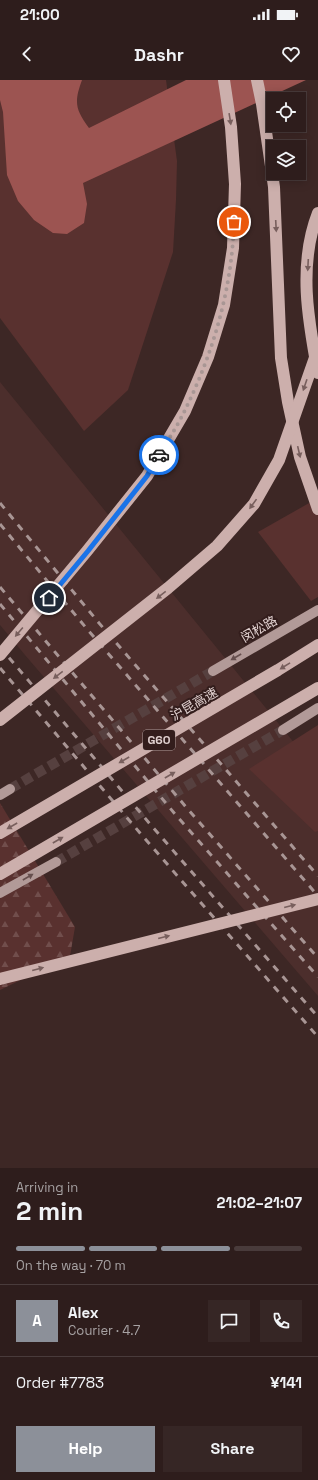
<!DOCTYPE html>
<meta charset="utf-8">
<style>
body{margin:0;font-family:"Space Grotesk","Noto Sans SC",sans-serif;background:#362625;color:#f1f3f6;height:100vh;display:flex;flex-direction:column;font-size:15px;white-space:nowrap}
*{box-sizing:border-box;margin:0}
p{font-size:13px;color:#a7a2a3}
.icon{flex:none;width:22px;height:22px;fill:none;stroke:currentColor;stroke-width:2;stroke-linecap:round;stroke-linejoin:round}
.map{position:relative;height:1088px;overflow:hidden}
.details{display:flex;flex-direction:column;background:#2e1d1c;flex:1}
.details>*{flex:none}
.fabs{position:absolute;left:266px;top:12px;display:grid;gap:8px}
.fabs a{display:grid;place-items:center;width:40px;height:40px;border-radius:0px;background:#2e1d1c;box-shadow:0 2px 10px #0003,0 0 0 1px #493b3b;font-size:20px}
.pin{position:absolute;display:grid;place-items:center;width:34px;height:34px;color:#fff;margin:-17px;border:2px solid #fff;border-radius:50%;box-shadow:0 1px 4px #0007}
.courier{position:absolute;display:grid;place-items:center;width:40px;height:40px;margin:-20px;border:3px solid #1a73e8;border-radius:50%;background:#fff;color:#222;box-shadow:0 1px 5px #0007}
.summary em{font-style:normal;font-weight:600}
.summary div{display:flex;flex-direction:column-reverse}
.summary{display:flex;align-items:center;justify-content:space-between;height:68px;padding:0 16px}
h1{font-size:26px;font-weight:600;line-height:30px}
.bar{display:grid;grid-template-columns:repeat(4,1fr);gap:6px 4px;align-content:center;height:48px;padding:0 16px}
.bar i{height:5px;border-radius:3px;background:#493b3b}
.bar .on{background:#8c9099}
.bar p{grid-column:span 4}
.line{display:flex;align-items:center;gap:10px;padding:0 16px;border-top:1px solid #493b3b}
.line div{flex:1}
.round{display:grid;place-items:center;flex:none;width:42px;height:42px;border-radius:0px;background:#362625}
.button{display:flex;gap:8px;margin-top:auto;padding:8px 16px}
.button a{flex:1;height:46px;border-radius:0px;background:#8c9099;color:#fff;font-size:16px;font-weight:600;line-height:46px;text-align:center}
.button a+a{background:#362625;color:#f1f3f6}
.status{display:flex;justify-content:space-between;align-items:center;height:28px;padding:0 20px;background:#2e1d1c;direction:ltr}
.status svg{height:11px;fill:currentColor}
header{display:flex;justify-content:space-between;align-items:center;height:52px;padding:0 16px;background:#2e1d1c;font-size:18px;font-weight:600}
.map>svg:first-child{display:block}
</style>
<div class="status"><b>21:00</b><svg viewBox="0 0 49 12"><path d="M0 12V9h3v3zM5 12V6h3v6zM10 12V3h3v9zM15 12V0h3v12zM26 1h20v11H26zM47 4h2v5h-2z"/></svg></div>
<header><svg class="icon" aria-label="back" viewBox="0 0 24 24"><path d="M15 5l-7 7 7 7"/></svg>Dashr<svg class="icon" aria-label="heart" viewBox="0 0 24 24"><path d="M12 20l-8-8c-3-5 5-10 8-4 3-6 11-1 8 4z"/></svg></header>
<div class="map">
<svg width="318" height="1088" viewBox="0 0 318 1088">
<defs>
<pattern id="forest-firs" width="22" height="20" patternUnits="userSpaceOnUse"><rect width="22" height="20" fill="#59312f"/><path d="M5 1l3.5 6h-7zM16 11l3.5 6h-7z" fill="#714e4c"/></pattern>
</defs>
<rect width="100%" height="100%" fill="#3d2725"/>
<polygon fill="#4c2e2c" points="0,302 318,692 318,916 25,575 0,545"/>
<g fill="#59312f">
<polygon points="0,0 166,0 177,81 176,120 173,172 128,310 84,351 0,238"/>
<polygon points="318,418 318,517 311,521 258,452"/>
<polygon points="318,645 318,751 315,752 249,689"/>
</g>
<polygon fill="url(#forest-firs)" points="0,723 75,847 70,876 0,910"/>
<path fill="#9c5451" d="M0 0H82C74 22 75 29 89 48L186 0H306L83 103 87 124 84 143 67 154 53 153 34 140 18 121 7 95 3 32 0 20Z"/>
<g fill="none" stroke-linecap="round" stroke-linejoin="round">
<g stroke="#56403f" stroke-width="10" stroke-dasharray="10 5" stroke-linecap="butt">
<polyline points="10,709 213,591"/>
<polyline points="56,782 283,650"/>
</g>
<g stroke="#b29a98" stroke-width="10">
<polyline points="213,591 318,530"/>
<polyline points="283,650 318,628"/>
<polyline points="0,715 10,709"/>
<polyline points="0,813 56,782"/>
</g>
<g stroke="#ccafac" stroke-width="12">
<polyline points="257,0 262,24 274,107 281,278 288,322 300,377 318,429"/>
<path d="M318 133C298 184 308 240 318 293"/>
</g>
<g stroke="#a89594" stroke-width="3" stroke-dasharray="7 7" stroke-linecap="butt">
<polyline points="0,423 99,543 318,796"/>
<polyline points="0,444 87,549 318,816"/>
<polyline points="0,507 186,727 318,878"/>
<polyline points="0,524 175,734 318,897"/>
<polyline points="0,567 150,744 318,937"/>
<polyline points="0,588 140,753 318,957"/>
</g>
<g stroke="#ccafac" stroke-width="12">
<polyline points="0,575 87,471 147,396 185,331 208,277 224,225 233,168 235,104 231,47 224,0"/>
<polyline points="0,640 168,508 217,466 254,424 279,380 318,269"/>
<polyline points="0,753 278,590 318,565"/>
<polyline points="0,794 318,608"/>
<polyline points="0,899 318,819"/>
</g>
</g>
<defs><path id="oneway-solid" d="M-6-.8H1V-3.2L6.5 0L1 3.2V.8H-6Z"/></defs>
<g fill="#785f5d">
<use href="#oneway-solid" transform="translate(230 39) rotate(81)"/>
<use href="#oneway-solid" transform="translate(276 146) rotate(87)"/>
<use href="#oneway-solid" transform="translate(308 185) rotate(93)"/>
<use href="#oneway-solid" transform="translate(305 305) rotate(109)"/>
<use href="#oneway-solid" transform="translate(299 372) rotate(77)"/>
<use href="#oneway-solid" transform="translate(253 424) rotate(126)"/>
<use href="#oneway-solid" transform="translate(161 515) rotate(142)"/>
<use href="#oneway-solid" transform="translate(19 552) rotate(130)"/>
<use href="#oneway-solid" transform="translate(285 586) rotate(148)"/>
<use href="#oneway-solid" transform="translate(58 595) rotate(142)"/>
<use href="#oneway-solid" transform="translate(124 680) rotate(150)"/>
<use href="#oneway-solid" transform="translate(170 695) rotate(-30)"/>
<use href="#oneway-solid" transform="translate(12 746) rotate(150)"/>
<use href="#oneway-solid" transform="translate(58 760) rotate(-30)"/>
<use href="#oneway-solid" transform="translate(290 826) rotate(-14)"/>
<use href="#oneway-solid" transform="translate(164 857) rotate(-14)"/>
<use href="#oneway-solid" transform="translate(38 889) rotate(-15)"/>
</g>
<g fill="#664f4e">
<use href="#oneway-solid" transform="translate(236 577) rotate(150)"/>
<use href="#oneway-solid" transform="translate(28 797) rotate(-30)"/>
</g>
<g fill="none" stroke-linecap="round" stroke-linejoin="round">
<path stroke="#a89694" stroke-width="4" stroke-dasharray="0 7.2" d="M159 375C168 360 178 345 185 330 214 271 232 208 234 142"/>
<polyline stroke="#1a73e8" stroke-width="5" points="49,518 88,471 147,396 159,375"/>
</g>
<g text-anchor="middle" dominant-baseline="central" stroke-width="4" stroke-linejoin="round" paint-order="stroke">
<rect fill="#331d1c" stroke="#ad9b9a" stroke-width="1" x="143" y="650" width="32" height="20" rx="3"/>
<g font-size="12" font-weight="bold" fill="#e1d1d0">
<text x="159" y="660">G60</text>
</g>
<g font-size="13" fill="#e1d1d0" stroke="#331d1c">
<text transform="translate(259 549) rotate(-30)">闵松路</text>
<text transform="translate(194 624) rotate(-30)">沪昆高速</text>
</g>
</g>
</svg>
<div class="fabs">
<a><svg class="icon" aria-label="locate" viewBox="0 0 24 24"><circle cx="12" cy="12" r="6"/><path d="M12 2v4M12 18v4M2 12h4M18 12h4"/></svg></a>
<a><svg class="icon" aria-label="layers" viewBox="0 0 24 24"><path d="M12 4l9 5-9 5-9-5zM3 14l9 5 9-5"/></svg></a>
</div>
<div class="pin" style="left:234px;top:142px;background:#ea580c"><svg class="icon" aria-label="bag" viewBox="0 0 24 24"><path d="M5 8h14l-1 12H6zM9 8a3 3 0 0 1 6 0"/></svg></div>
<div class="pin" style="left:49px;top:518px;background:#1f2937"><svg class="icon" aria-label="home" viewBox="0 0 24 24"><path d="M3 11l9-7 9 7M6 9v11h12V9"/></svg></div>
<div class="courier" style="left:159px;top:375px"><svg class="icon" aria-label="car" viewBox="0 0 24 24"><path d="M5 17H2v-5l4-1 3-4h7l3 4 3 1v5h-3M9 17h6M6 11h13"/><circle cx="7" cy="17" r="2"/><circle cx="17" cy="17" r="2"/></svg></div>
</div>
<section class="details">
<div class="summary"><div><h1>2 min</h1><p>Arriving in</p></div><em>21:02–21:07</em></div>
<div class="bar"><i class="on"></i><i class="on"></i><i class="on"></i><i></i><p>On the way · 70 m</p></div>
<div class="line" style="height:72px"><b class="round" style="background:#8c9099;color:#fff">A</b><div><b>Alex</b><p>Courier · 4.7</p></div><a class="round"><svg class="icon" aria-label="chat" viewBox="0 0 24 24"><path d="M4 5h16v11H9l-5 4z"/></svg></a><a class="round"><svg class="icon" aria-label="phone" viewBox="0 0 24 24"><path d="M5 4h4l2 5-3 2q2 4 5 5l2-3 5 2v4C11 20 4 13 5 4z"/></svg></a></div>
<div class="line" style="height:52px"><div>Order #7783</div><b>¥141</b></div>
<div class="button"><a>Help</a><a>Share</a></div>
</section>
